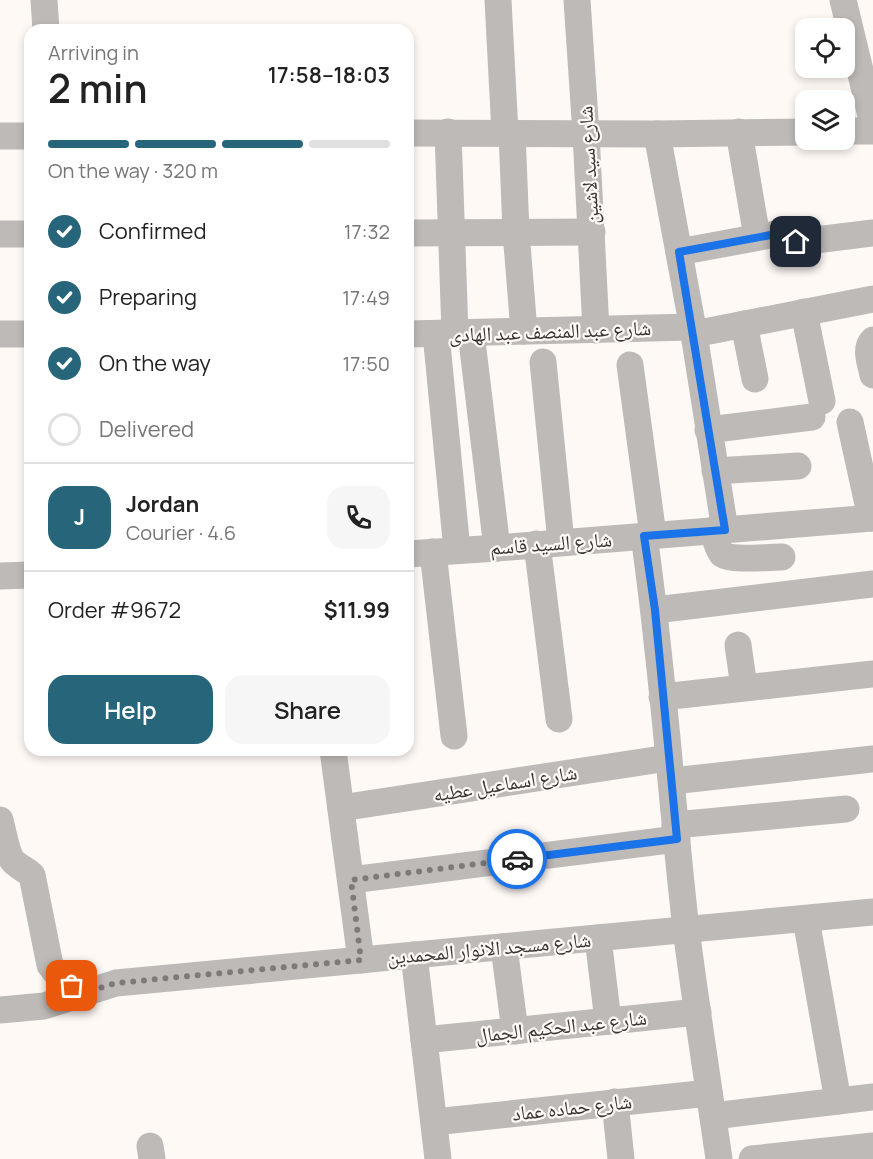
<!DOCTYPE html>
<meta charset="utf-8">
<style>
body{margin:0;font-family:Manrope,"Noto Naskh Arabic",sans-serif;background:#f6f6f6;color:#222;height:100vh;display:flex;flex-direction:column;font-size:22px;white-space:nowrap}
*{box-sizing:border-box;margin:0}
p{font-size:20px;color:#767676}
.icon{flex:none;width:33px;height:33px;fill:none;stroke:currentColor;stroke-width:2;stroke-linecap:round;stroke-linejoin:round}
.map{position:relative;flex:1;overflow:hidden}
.side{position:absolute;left:24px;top:24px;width:390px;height:732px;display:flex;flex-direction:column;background:#fff;border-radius:18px;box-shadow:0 3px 9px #0003}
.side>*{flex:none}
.controls{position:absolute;left:795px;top:18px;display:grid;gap:12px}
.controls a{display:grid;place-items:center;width:60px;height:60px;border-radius:12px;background:#fff;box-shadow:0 3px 9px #0003;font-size:30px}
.pin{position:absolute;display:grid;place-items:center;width:51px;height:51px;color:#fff;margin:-26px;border-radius:12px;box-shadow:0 3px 9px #0006}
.courier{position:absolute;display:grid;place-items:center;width:60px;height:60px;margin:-30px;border:4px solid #1a73e8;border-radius:50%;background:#fff;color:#222;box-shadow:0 2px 8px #0007}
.head em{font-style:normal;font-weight:600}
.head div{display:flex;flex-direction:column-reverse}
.head{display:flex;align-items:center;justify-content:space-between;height:102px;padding:0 24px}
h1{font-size:39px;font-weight:600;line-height:45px}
.bar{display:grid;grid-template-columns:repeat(4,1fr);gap:9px 6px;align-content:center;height:72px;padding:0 24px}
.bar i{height:8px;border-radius:4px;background:#e0e0e0}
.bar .active{background:#26657a}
.bar p{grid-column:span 4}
.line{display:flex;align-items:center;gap:15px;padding:0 24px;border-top:2px solid #e0e0e0}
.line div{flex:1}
.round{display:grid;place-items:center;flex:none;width:63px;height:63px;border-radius:18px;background:#f6f6f6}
ol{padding:0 24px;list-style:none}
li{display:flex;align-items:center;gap:18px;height:66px}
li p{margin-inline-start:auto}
li .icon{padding:6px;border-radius:50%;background:#26657a;color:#fff;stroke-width:4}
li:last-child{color:#767676}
li i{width:33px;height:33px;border:3px solid #e0e0e0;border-radius:50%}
.button{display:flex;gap:12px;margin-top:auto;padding:12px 24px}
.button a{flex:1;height:69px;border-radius:18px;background:#26657a;color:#fff;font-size:24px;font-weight:600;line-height:69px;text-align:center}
.button a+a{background:#f6f6f6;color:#222}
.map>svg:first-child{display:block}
</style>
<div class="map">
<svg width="873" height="1159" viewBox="0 0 873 1159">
<rect width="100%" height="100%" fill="#fff9f6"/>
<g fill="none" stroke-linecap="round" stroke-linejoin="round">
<g stroke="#bebab8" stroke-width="27">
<polyline points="44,0 46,30"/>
<polyline points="498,0 505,133"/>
<polyline points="577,0 586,134 596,330"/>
<polyline points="843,0 873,124"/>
<polyline points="844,131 873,131"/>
<polyline points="448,132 455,333"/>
<polyline points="739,132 757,237"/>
<polyline points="408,133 657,134 806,132"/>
<polyline points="512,133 516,232 524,331"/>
<polyline points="657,134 694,334 725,530"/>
<polyline points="0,136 30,136"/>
<polyline points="408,233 592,232"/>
<polyline points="0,234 30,234"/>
<path d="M679 252 776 234C785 234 790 242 799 242L873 233"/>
<polyline points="804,312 822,401"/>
<polyline points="744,324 755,379"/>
<polyline points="471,333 497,548"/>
<polyline points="0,334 30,334"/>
<polyline points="408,334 692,327"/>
<polyline points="436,334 457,550"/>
<polyline points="694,334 873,299"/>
<path d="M873 340C864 349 871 364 873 375"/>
<polyline points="543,362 561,542"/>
<polyline points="630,365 653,535"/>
<polyline points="850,422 871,518"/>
<polyline points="708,430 812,417"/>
<polyline points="715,471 798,466"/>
<path d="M713 530C715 538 717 548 722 554 731 561 769 557 782 557"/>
<path d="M644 536C663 667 671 798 686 929 696 1006 708 1083 719 1159"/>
<polyline points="537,544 559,719"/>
<polyline points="433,552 454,736"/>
<polyline points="408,554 497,548 873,518"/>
<polyline points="0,576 30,575"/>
<polyline points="655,610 873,584"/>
<polyline points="738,645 744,687"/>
<polyline points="662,697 873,674"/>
<polyline points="333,750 361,960"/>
<polyline points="672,781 873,759"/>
<polyline points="341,808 668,758"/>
<path d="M0 820C3 831 7 857 15 863 21 868 26 870 32 875L50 965 60 978 83 993"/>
<polyline points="675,825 846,809"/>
<polyline points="351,880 677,839"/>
<polyline points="806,919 838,1101"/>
<polyline points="598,938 608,1021"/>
<polyline points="504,947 515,1031"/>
<polyline points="414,955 438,1159"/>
<polyline points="0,1010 44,1006 116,983 873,912"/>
<polyline points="424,1040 698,1012"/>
<polyline points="615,1102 621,1159"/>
<polyline points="713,1116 873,1097"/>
<polyline points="434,1122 709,1093"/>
<polyline points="150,1146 152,1159"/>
<polyline points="752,1159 873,1146"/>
</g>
</g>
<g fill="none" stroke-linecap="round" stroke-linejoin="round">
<polyline stroke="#7e7a77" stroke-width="6" stroke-dasharray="0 10.8" points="72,986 83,993 116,983 361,960 351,880 517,859"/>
<polyline stroke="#1a73e8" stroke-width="8" points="517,859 677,839 655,610 644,536 725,530 679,252 776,234 780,234 796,242"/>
</g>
<g text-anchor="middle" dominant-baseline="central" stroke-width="4.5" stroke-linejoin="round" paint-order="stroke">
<g font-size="20" fill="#383533" stroke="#fff9f6">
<text transform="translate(588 165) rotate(-93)">شارع سيد لاشين</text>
<text transform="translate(550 331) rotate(-2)">شارع عبد المنصف عبد الهادى</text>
<text transform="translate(551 543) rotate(-4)">شارع السيد قاسم</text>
<text transform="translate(505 783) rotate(-9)">شارع اسماعيل عطيه</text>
<text transform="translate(489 948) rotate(-5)">شارع مسجد الانوار المحمدين</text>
<text transform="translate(561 1026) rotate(-6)">شارع عبد الحكيم الجمال</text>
<text transform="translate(572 1107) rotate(-6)">شارع حماده عماد</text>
</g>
</g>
</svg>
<div class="controls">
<a><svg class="icon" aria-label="locate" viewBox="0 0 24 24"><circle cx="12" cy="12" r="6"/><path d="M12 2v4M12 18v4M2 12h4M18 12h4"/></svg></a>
<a><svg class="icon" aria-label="layers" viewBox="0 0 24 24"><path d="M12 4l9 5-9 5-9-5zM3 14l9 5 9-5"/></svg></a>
</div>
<div class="pin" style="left:72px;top:986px;background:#ea580c"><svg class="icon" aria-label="bag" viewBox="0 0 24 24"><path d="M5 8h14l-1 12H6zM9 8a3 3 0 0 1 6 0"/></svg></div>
<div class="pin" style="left:796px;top:242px;background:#1f2937"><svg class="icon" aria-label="home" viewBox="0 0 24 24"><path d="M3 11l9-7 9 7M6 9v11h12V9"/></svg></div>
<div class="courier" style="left:517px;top:859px"><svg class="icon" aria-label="car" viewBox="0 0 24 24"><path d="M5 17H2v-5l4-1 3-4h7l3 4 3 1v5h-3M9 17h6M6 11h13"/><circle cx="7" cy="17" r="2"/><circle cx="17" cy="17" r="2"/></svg></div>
<section class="side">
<div class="head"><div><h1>2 min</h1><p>Arriving in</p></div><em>17:58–18:03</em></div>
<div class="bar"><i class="active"></i><i class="active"></i><i class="active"></i><i></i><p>On the way · 320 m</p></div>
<ol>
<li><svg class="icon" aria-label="check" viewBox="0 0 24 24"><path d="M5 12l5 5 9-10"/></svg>Confirmed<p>17:32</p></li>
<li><svg class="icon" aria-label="check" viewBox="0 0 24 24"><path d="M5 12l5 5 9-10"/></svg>Preparing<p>17:49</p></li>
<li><svg class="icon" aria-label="check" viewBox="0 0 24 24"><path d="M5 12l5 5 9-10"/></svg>On the way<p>17:50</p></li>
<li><i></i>Delivered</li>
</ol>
<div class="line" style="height:108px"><b class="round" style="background:#26657a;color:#fff">J</b><div><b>Jordan</b><p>Courier · 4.6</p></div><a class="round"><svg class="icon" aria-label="phone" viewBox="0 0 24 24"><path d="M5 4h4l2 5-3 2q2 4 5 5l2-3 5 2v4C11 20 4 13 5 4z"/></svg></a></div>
<div class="line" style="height:78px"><div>Order #9672</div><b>$11.99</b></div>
<div class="button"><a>Help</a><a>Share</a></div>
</section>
</div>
